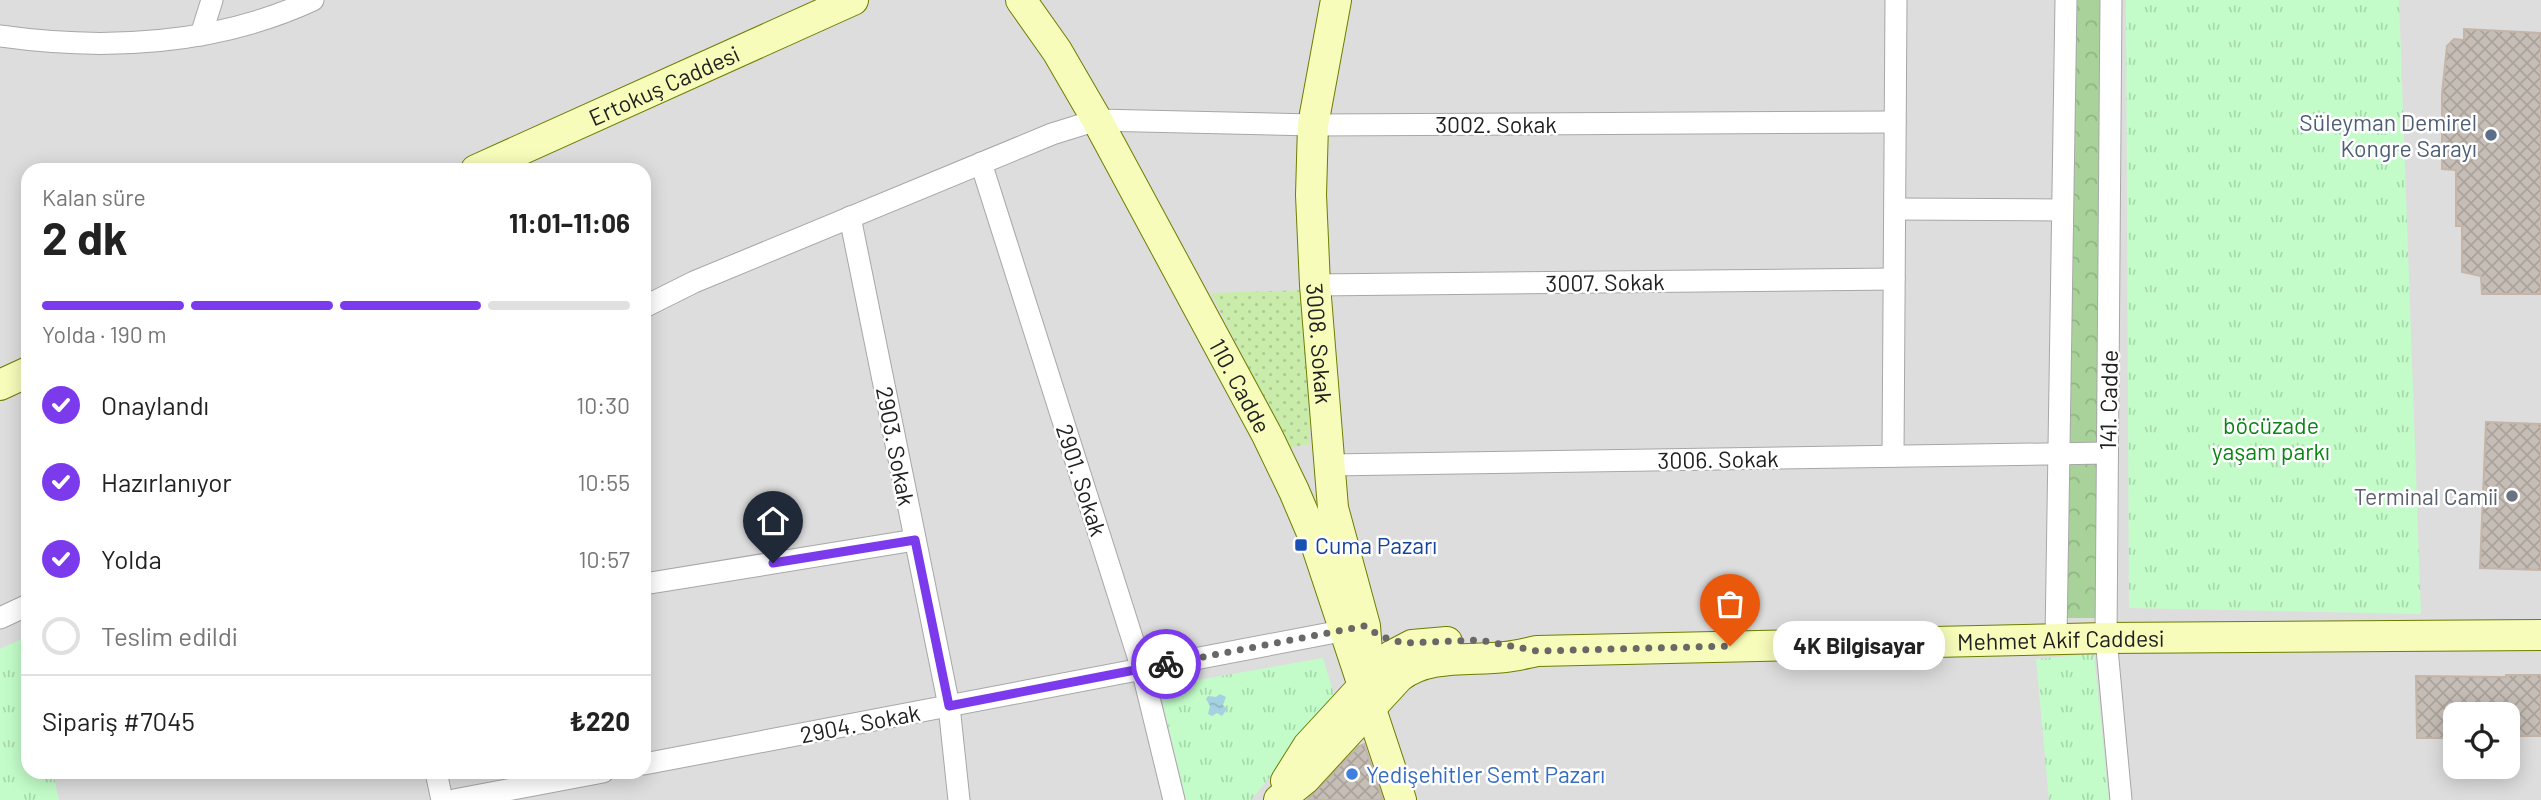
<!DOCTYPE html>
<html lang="tr">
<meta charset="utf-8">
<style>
body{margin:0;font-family:Barlow,sans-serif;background:#f6f6f6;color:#222;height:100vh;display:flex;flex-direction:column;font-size:26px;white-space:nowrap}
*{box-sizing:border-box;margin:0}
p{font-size:23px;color:#767676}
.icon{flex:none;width:38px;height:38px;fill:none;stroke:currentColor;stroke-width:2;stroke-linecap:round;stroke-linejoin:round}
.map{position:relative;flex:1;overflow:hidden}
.details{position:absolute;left:21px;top:163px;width:630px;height:616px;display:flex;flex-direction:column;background:#fff;border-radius:21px;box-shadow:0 4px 18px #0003}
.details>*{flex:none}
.controls{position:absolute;left:2443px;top:702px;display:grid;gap:14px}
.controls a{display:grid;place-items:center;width:77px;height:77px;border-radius:14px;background:#fff;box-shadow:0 4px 18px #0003;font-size:35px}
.pin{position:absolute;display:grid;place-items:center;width:60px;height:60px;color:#fff;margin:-72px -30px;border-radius:50% 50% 50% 0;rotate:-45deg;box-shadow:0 0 7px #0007}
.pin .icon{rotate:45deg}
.courier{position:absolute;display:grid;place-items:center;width:70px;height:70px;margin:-35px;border:5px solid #7c3aed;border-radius:50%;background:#fff;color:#222;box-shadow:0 2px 9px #0007}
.bubble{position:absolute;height:49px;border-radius:21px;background:#fff;box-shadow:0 4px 18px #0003;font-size:23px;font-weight:700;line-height:49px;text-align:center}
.overview em{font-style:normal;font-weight:700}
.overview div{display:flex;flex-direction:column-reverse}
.overview{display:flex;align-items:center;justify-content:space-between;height:119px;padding:0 21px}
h1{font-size:46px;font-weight:700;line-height:52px}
.bar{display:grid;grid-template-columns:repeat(4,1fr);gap:10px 7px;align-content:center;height:84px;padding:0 21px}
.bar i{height:9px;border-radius:5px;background:#e0e0e0}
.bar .selected{background:#7c3aed}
.bar p{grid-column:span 4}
.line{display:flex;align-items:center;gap:18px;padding:0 21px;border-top:2px solid #e0e0e0}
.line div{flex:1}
ol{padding:0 21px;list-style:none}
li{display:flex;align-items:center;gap:21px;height:77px}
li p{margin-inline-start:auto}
li .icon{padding:7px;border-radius:50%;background:#7c3aed;color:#fff;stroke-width:4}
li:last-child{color:#767676}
li i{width:38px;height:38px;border:4px solid #e0e0e0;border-radius:50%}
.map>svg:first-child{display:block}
</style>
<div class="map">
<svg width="2541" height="800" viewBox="0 0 2541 800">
<defs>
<pattern id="grass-dots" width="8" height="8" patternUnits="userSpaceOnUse" patternTransform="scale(1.75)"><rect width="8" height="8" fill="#caecab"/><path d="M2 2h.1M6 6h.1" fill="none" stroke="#adca93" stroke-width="1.8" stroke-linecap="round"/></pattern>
<pattern id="forest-crowns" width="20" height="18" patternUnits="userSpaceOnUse" patternTransform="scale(1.75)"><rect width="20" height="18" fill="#a9d29a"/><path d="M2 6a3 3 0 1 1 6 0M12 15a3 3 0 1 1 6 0" fill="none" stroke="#91b484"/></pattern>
<pattern id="park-tufts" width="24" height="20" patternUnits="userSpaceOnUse" patternTransform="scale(1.75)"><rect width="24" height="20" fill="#c3fcc9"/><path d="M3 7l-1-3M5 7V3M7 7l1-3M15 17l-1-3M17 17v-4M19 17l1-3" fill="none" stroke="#a7d8ac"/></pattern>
<pattern id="water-ripples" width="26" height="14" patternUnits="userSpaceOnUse" patternTransform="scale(1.75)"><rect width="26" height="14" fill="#a6d1e0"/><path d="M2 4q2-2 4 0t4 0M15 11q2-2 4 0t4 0" fill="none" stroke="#8fb3c0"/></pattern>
<pattern id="building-cross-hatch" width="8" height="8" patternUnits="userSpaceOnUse" patternTransform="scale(1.75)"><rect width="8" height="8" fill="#c6beb6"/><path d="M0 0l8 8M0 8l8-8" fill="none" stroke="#aaa39c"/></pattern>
</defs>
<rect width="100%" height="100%" fill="#f1eee7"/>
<path fill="#dedddd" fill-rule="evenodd" d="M0 0H2541V800H0ZM28 170H644V772H28ZM2455 714H2508V766H2455Z"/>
<polygon fill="url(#grass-dots)" points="1306,290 1310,444 1288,448 1211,293"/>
<g fill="url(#forest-crowns)">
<polygon points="2073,0 2104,0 2098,442 2067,442"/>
<polygon points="2066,462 2098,463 2095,618 2064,618"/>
</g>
<g fill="url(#park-tufts)">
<polygon points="2126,0 2399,0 2421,614 2129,608"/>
<polygon points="24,638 28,655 28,772 53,772 59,800 0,800 0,649"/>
<polygon points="2094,654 2109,800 2049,800 2036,659"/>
<polygon points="1323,658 1335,698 1251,800 1186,800 1159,687"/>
</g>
<polygon fill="url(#water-ripples)" points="1220,694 1226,697 1223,705 1227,709 1222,716 1217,713 1212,716 1208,714 1210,706 1206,699 1208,696 1216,697"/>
<g fill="url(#building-cross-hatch)" stroke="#c4b5a8" stroke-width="2">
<polygon points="2464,29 2541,33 2541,294 2482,294 2481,276 2462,272 2462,226 2456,226 2456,170 2442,169 2442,94 2447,46 2454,39 2464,40"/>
<polygon points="2486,422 2541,424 2541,570 2480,568"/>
<polygon points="2506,675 2541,675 2541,736 2508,736 2508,714 2455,714 2455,738 2417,738 2416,676 2506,677"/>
<polygon points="1364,744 1383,800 1307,800 1359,746"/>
</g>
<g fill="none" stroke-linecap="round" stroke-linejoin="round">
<g stroke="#a7a7a7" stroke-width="23">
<g id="street">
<polyline points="2111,0 2106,638 2121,800"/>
<polyline points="201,35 212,0"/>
<path d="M0 36C105 51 216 45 313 0"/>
<polyline points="981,163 1142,669 1174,800"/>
<polyline points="1895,209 2061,210"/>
<polyline points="850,217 949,706 959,800"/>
<polyline points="1315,285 1894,279"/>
<polyline points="644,307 694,282 1052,134 1097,120 1313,125 1895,122"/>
<polyline points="1893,456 1896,0"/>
<polyline points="1329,465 2107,453"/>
<polyline points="644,584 915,540"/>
<polyline points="0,618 28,605"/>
<polyline points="2056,639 2066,0"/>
<polyline points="644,764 1357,628"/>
<polyline points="436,772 442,800"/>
<polyline points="454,800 603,772"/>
</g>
</g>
<g stroke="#6d7e01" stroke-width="32">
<g id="secondary">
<path id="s1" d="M1021 0 1057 51 1097 120 1267 435 1294 491 1314 538 1401 800"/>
<path id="s2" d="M1336 0 1313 125 1311 195 1315 285 1333 508 1365 626 1367 652"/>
<path id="s3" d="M476 170 853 0"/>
<polyline points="0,385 28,372"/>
<polyline points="1286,781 1308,746 1391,656 1412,645 1447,642"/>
<path id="s4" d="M1279 800 1305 779 1399 677C1428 654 1470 661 1505 657 1516 656 1527 653 1537 651L2106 638 2541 635"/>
</g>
</g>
<use href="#street" stroke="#fff" stroke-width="21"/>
<use href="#secondary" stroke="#f7fcba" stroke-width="30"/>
</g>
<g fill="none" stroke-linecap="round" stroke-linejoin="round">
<polyline stroke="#696866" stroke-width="7" stroke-dasharray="0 12.6" points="1166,664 1364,626 1382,637 1404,643 1479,640 1537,651 1730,646"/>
<polyline stroke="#7c3aed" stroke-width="9" points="773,563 915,540 949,706 1166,664"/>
</g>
<circle fill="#5c6f8a" stroke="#fff" stroke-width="2.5" cx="2491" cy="135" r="7"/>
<circle fill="#6b7280" stroke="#fff" stroke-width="2.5" cx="2512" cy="496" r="7"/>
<rect fill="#1a4fb4" stroke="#fff" stroke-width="2.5" x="1294" y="538" width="14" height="14" rx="3.5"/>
<circle fill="#3f7fe0" stroke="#fff" stroke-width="2.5" cx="1352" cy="774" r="7"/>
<g text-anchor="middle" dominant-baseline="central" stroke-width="5" stroke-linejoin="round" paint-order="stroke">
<g font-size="23" fill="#202020" stroke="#fff">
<text stroke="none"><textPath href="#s3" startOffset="206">Ertokuş Caddesi</textPath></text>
<text x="1496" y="124">3002. Sokak</text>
<text transform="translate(1605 282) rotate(-1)">3007. Sokak</text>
<text stroke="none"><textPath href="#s2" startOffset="346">3008. Sokak</textPath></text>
<text stroke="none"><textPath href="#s1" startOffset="444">110. Cadde</textPath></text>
<text transform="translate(2108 400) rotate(-89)">141. Cadde</text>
<text transform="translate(896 446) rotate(79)">2903. Sokak</text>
<text transform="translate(1718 459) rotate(-1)">3006. Sokak</text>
<text transform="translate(1082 480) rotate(72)">2901. Sokak</text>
<text stroke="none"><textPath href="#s4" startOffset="838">Mehmet Akif Caddesi</textPath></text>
<text transform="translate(860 723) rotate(-11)">2904. Sokak</text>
</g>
<g font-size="23" fill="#4e5e75" stroke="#fff" text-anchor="end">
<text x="2477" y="122">Süleyman Demirel<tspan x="2477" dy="26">Kongre Sarayı</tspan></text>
</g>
<g font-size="23" fill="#088515" stroke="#fff">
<text x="2271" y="425">böcüzade<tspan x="2271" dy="26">yaşam parkı</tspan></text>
</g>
<g font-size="23" fill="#5b616d" stroke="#fff" text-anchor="end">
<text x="2498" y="496">Terminal Camii</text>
</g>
<g font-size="23" fill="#164399" stroke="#fff" text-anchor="start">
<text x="1315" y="545">Cuma Pazarı</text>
</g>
<g font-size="23" fill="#366cbe" stroke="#fff" text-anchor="start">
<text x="1366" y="774">Yedişehitler Semt Pazarı</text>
</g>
</g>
</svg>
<div class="controls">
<a><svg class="icon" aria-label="locate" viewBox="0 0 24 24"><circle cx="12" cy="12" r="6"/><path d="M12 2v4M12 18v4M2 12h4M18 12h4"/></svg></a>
</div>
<div class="pin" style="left:1730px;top:646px;background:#ea580c"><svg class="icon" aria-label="bag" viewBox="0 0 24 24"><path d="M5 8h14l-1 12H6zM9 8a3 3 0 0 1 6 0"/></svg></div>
<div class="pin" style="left:773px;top:563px;background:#1f2937"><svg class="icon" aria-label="home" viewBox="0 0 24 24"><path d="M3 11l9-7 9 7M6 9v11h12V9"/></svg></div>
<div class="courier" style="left:1166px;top:664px"><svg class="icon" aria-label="bike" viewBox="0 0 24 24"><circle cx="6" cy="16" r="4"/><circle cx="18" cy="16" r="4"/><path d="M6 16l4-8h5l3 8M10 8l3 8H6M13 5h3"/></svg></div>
<div class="bubble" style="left:1773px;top:621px;width:172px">4K Bilgisayar</div>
<section class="details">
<div class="overview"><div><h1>2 dk</h1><p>Kalan süre</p></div><em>11:01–11:06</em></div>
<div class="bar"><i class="selected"></i><i class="selected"></i><i class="selected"></i><i></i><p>Yolda · 190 m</p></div>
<ol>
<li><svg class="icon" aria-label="check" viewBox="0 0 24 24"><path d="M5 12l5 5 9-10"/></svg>Onaylandı<p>10:30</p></li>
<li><svg class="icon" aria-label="check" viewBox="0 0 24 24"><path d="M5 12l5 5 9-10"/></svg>Hazırlanıyor<p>10:55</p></li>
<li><svg class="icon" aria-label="check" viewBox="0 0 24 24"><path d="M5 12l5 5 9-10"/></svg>Yolda<p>10:57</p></li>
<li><i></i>Teslim edildi</li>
</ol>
<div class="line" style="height:91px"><div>Sipariş #7045</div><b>₺220</b></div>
</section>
</div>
